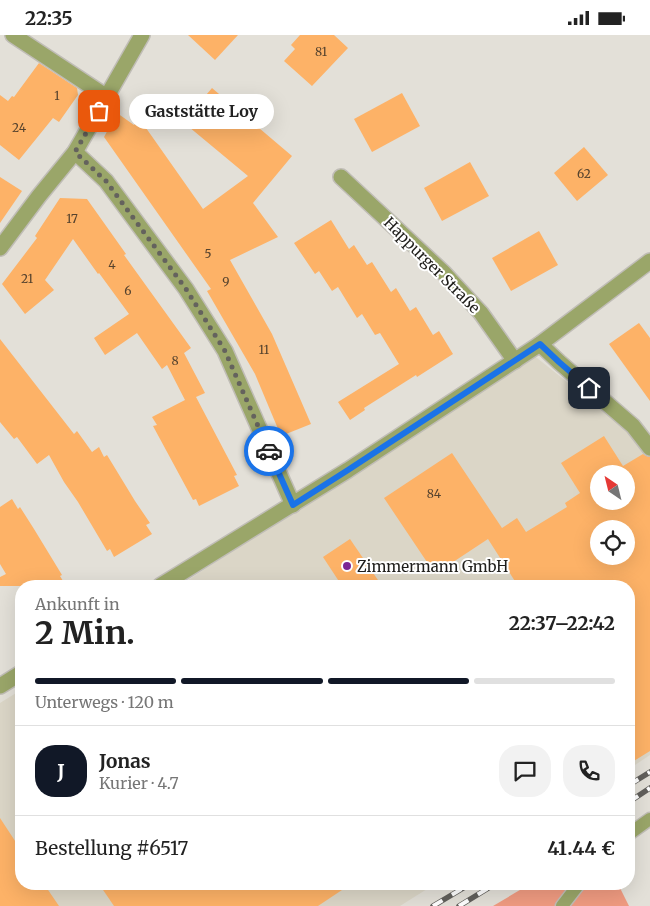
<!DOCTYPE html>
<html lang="de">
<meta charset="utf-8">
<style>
body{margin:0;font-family:Merriweather,serif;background:#f2f2f2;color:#222;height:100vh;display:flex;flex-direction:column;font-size:19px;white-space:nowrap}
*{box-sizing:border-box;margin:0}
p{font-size:16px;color:#767676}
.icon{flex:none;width:28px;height:28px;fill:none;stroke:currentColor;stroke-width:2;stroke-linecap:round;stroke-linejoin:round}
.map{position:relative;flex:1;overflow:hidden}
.details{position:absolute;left:15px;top:545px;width:620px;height:310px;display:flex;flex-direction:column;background:#fff;border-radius:20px;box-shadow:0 5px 20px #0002}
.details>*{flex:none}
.needle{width:32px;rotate:325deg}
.tools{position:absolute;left:590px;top:430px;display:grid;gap:10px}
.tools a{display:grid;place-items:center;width:45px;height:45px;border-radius:50%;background:#fff;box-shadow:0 5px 20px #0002;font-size:25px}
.pin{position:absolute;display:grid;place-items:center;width:42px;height:42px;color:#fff;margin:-21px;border-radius:10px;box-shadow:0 2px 8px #0006}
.courier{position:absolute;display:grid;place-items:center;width:50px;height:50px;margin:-25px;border:4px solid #1a73e8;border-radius:50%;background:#fff;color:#222;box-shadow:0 1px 6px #0007}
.bubble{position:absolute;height:35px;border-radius:18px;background:#fff;box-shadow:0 5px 20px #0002;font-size:16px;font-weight:700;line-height:35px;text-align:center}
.summary em{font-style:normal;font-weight:700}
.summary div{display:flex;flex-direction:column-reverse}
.summary{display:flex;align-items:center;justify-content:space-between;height:85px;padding:0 20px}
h1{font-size:32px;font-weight:700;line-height:38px}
.bar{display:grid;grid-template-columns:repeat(4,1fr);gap:8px 5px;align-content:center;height:60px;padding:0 20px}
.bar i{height:6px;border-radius:4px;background:#e0e0e0}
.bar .active{background:#111827}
.bar p{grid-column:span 4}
.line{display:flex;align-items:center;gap:12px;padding:0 20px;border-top:1px solid #e0e0e0}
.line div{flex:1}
.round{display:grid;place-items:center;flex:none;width:52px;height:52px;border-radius:20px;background:#f2f2f2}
.status{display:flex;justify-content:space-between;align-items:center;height:35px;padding:0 25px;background:#fff;direction:ltr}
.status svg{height:14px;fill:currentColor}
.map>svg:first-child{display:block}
</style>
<div class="status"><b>22:35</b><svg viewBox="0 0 49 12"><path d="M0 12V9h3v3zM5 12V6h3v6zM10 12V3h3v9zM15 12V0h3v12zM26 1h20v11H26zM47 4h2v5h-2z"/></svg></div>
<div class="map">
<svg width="650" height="871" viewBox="0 0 650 871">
<rect width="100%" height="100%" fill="#e3e0d8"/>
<g fill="#dbd6c7" fill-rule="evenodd">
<path d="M532 319 626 394 650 420V720L629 734V551H179ZM599 439H626V466H599ZM599 494H626V521H599Z"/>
<polygon points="21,655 21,849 435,849 400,871 0,871 0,668"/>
</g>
<polygon fill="#f09b81" points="530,849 618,849 629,871 493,871"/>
<g fill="#fdb267" fill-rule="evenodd">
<polygon points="188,0 238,0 215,25"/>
<polygon points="300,0 334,0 348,13 312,51 284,26 295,14 291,10"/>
<polygon points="39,28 77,53 78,60 59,87 53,83 19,125 0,110 0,60 8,66 12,61 14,62"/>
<polygon points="212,53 292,121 253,168 278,202 230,225 272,299 311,389 281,401 255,339 207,256 211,254 104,102 117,78 134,90 139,83 203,174 248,141 183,87"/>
<polygon points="402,58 420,91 372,117 354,84"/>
<polygon points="584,112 608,140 577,166 554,138"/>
<polygon points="470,127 489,161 442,186 424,153"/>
<polygon points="0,142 22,156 0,188"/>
<polygon points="60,163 87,164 126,219 124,220 191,313 184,318 205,358 196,362 237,440 234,441 239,451 199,471 196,464 193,465 153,391 157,390 152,382 185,365 167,330 162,334 137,298 105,320 94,303 129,279 99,238 98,239 73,204 45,245 54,255 25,279 2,249 37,203 35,201"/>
<polygon points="331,185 349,214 354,210 367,230 372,227 391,257 396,253 410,276 416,272 433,300 439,296 453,319 417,342 416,340 364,373 365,375 350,385 338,367 399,329 380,298 375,300 362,279 357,283 338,252 332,256 319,236 315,239 294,208"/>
<polygon points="539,196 558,230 511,256 492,223"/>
<polygon points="639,288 650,303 650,366 609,309"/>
<polygon points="0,304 74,399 77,396 92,417 99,412 104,422 107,420 135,466 150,488 146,490 152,499 114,522 110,514 107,516 78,467 64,447 49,420 37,429 17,402 14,404 0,387"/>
<path d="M604 401 623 431 643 419 646 421 650 422V716L629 729V551H518L488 504 435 539 384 463 452 418 502 493 517 483 526 497 567 472 565 468 580 458 561 428ZM599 439H626V466H599ZM599 494H626V521H599Z"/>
<polygon points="12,464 18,474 20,472 34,494 62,540 60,541 66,551 0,551 0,542 6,539 0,529 0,472"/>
<polygon points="350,504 382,551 342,551 323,522"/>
<polygon points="0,783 21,815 21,849 44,849 59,871 0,871"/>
<polygon points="99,849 351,849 318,871 114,871"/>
</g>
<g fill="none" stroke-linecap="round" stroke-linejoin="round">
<g stroke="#c0bdb6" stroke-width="15">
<g id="service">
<polyline points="629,799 650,784"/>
<polyline points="562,871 579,849"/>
</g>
</g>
<g stroke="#c0bdb6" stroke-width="18">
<g id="minor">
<polyline points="13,0 107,62"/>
<polyline points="75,117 106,146 186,254 225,316 293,470"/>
<polyline points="341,142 444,238 481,278 515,326"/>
<polyline points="0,213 39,161 75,117 142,0"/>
<polyline points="540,309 559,327 633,391 650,413"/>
<polyline points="160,551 348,435 540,309 650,226"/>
<polyline points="0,651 21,638"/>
</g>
</g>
<use href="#service" stroke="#9aa669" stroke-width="12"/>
<use href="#minor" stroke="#9aa669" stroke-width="15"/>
<g stroke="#615f5b" stroke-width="5.5">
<g id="rail">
<polyline points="629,750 650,737"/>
<polyline points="629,767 650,753"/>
<polyline points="433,871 470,849"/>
<polyline points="459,871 495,849"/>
</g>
</g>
<use href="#rail" stroke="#fff" stroke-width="4" stroke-dasharray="11" stroke-linecap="butt"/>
</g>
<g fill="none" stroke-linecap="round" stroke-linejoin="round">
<polyline stroke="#64625d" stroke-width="5" stroke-dasharray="0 9" points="99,76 75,117 106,146 186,254 225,316 269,416"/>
<polyline stroke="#1a73e8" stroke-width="6" points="269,416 293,470 348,435 540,309 559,327 589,353"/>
</g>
<circle fill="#7c2695" stroke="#fff" stroke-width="2" cx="347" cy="531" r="5"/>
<g text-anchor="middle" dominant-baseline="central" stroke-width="4" stroke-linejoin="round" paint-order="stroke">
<g font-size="12" fill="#56432e">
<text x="321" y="16">81</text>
<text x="57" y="60">1</text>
<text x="19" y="92">24</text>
<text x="584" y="138">62</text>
<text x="72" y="183">17</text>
<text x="208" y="218">5</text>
<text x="112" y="229">4</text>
<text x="27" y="243">21</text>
<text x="226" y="246">9</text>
<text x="128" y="255">6</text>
<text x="264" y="314">11</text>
<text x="175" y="325">8</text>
<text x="434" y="458">84</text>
</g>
<g font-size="15" fill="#1f1e1b" stroke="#fff">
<text transform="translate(432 230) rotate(45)">Happurger Straße</text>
</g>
<g font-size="15" fill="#1f1e1b" stroke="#fff" text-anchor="start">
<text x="357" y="531">Zimmermann GmbH</text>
</g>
</g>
</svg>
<div class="tools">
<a><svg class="needle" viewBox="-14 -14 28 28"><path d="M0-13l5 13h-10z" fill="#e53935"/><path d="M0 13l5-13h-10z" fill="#767676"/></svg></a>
<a><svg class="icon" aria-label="locate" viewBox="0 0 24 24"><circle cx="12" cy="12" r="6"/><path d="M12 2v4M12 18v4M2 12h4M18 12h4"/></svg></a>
</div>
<div class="pin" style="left:99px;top:76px;background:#ea580c"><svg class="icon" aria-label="bag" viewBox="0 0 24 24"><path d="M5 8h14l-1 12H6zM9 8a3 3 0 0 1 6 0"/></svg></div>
<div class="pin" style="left:589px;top:353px;background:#1f2937"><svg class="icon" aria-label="home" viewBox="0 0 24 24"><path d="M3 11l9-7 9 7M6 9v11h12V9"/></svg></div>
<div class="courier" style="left:269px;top:416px"><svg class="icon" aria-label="car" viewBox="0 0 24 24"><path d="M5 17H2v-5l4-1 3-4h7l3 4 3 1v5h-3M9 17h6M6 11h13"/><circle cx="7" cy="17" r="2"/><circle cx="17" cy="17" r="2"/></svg></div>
<div class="bubble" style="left:129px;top:59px;width:145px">Gaststätte Loy</div>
<section class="details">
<div class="summary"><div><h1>2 Min.</h1><p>Ankunft in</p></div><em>22:37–22:42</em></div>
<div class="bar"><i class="active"></i><i class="active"></i><i class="active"></i><i></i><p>Unterwegs · 120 m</p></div>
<div class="line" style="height:90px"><b class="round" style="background:#111827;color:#fff">J</b><div><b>Jonas</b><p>Kurier · 4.7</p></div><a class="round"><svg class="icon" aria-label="chat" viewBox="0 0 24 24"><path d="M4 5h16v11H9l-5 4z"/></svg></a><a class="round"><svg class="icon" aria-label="phone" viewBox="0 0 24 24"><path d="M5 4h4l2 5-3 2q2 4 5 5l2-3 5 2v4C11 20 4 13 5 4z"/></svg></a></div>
<div class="line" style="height:65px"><div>Bestellung #6517</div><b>41.44 €</b></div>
</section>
</div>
